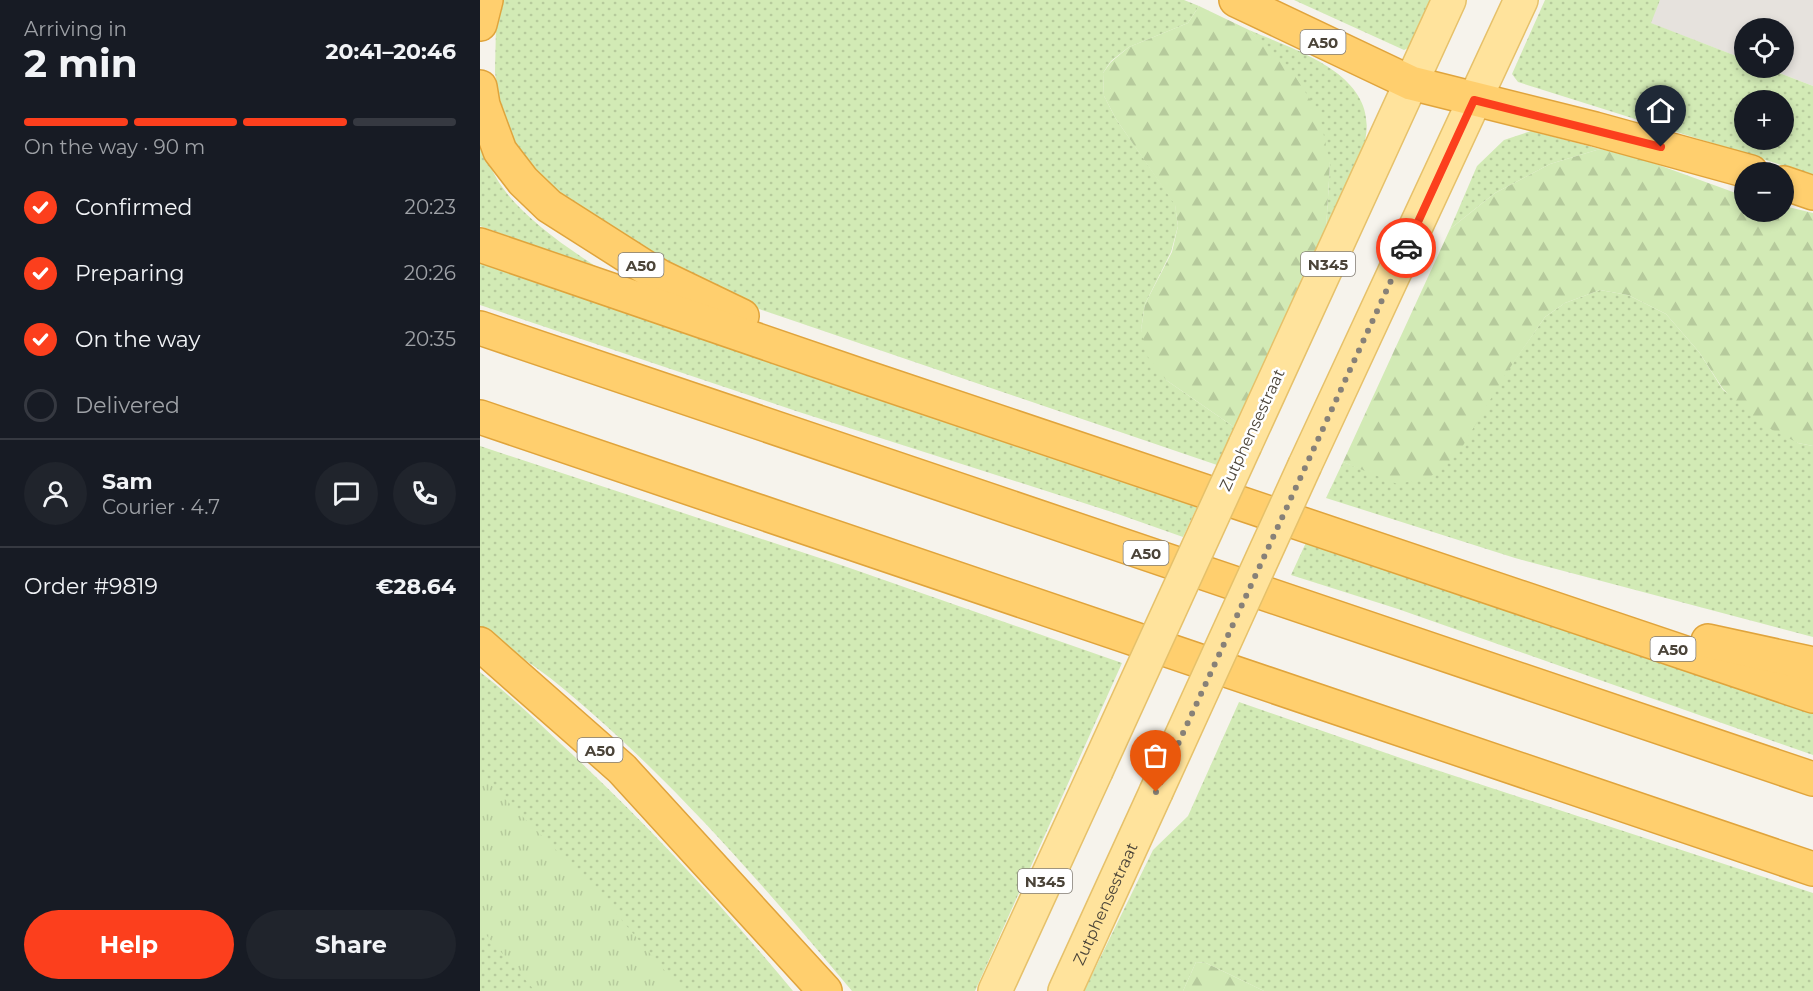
<!DOCTYPE html>
<meta charset="utf-8">
<style>
body{margin:0;font-family:Montserrat,sans-serif;background:#20242c;color:#f1f3f6;height:100vh;display:flex;flex-direction:column;font-size:22px;white-space:nowrap}
*{box-sizing:border-box;margin:0}
p{font-size:20px;color:#9ea1a6}
.icon{flex:none;width:33px;height:33px;fill:none;stroke:currentColor;stroke-width:2;stroke-linecap:round;stroke-linejoin:round}
.map{position:relative;flex:1;overflow:hidden}
.side{display:flex;flex-direction:column;background:#171b24;width:480px}
.side>*{flex:none}
.tools{position:absolute;left:1254px;top:18px;display:grid;gap:12px}
.tools a{display:grid;place-items:center;width:60px;height:60px;border-radius:50%;background:#171b24;box-shadow:0 3px 9px #0003;font-size:30px}
.pin{position:absolute;display:grid;place-items:center;width:51px;height:51px;color:#fff;margin:-62px -26px;border-radius:50% 50% 50% 0;rotate:-45deg;box-shadow:0 0 6px #0007}
.pin .icon{rotate:45deg}
.courier{position:absolute;display:grid;place-items:center;width:60px;height:60px;margin:-30px;border:4px solid #fc3f1d;border-radius:50%;background:#fff;color:#222;box-shadow:0 2px 8px #0007}
.head em{font-style:normal;font-weight:700}
.head div{display:flex;flex-direction:column-reverse}
.head{display:flex;align-items:center;justify-content:space-between;height:102px;padding:0 24px}
h1{font-size:39px;font-weight:700;line-height:45px}
.bar{display:grid;grid-template-columns:repeat(4,1fr);gap:9px 6px;align-content:center;height:72px;padding:0 24px}
.bar i{height:8px;border-radius:4px;background:#363941}
.bar .selected{background:#fc3f1d}
.bar p{grid-column:span 4}
.line{display:flex;align-items:center;gap:15px;padding:0 24px;border-top:2px solid #363941}
.line div{flex:1}
.round{display:grid;place-items:center;flex:none;width:63px;height:63px;border-radius:32px;background:#20242c}
ol{padding:0 24px;list-style:none}
li{display:flex;align-items:center;gap:18px;height:66px}
li p{margin-inline-start:auto}
li .icon{padding:6px;border-radius:50%;background:#fc3f1d;color:#fff;stroke-width:4}
li:last-child{color:#9ea1a6}
li i{width:33px;height:33px;border:3px solid #363941;border-radius:50%}
.primary-button{display:flex;gap:12px;margin-top:auto;padding:12px 24px}
.primary-button a{flex:1;height:69px;border-radius:36px;background:#fc3f1d;color:#fff;font-size:24px;font-weight:700;line-height:69px;text-align:center}
.primary-button a+a{background:#20242c;color:#f1f3f6}
main{display:flex;flex:1;min-height:0}
.map>svg:first-child{display:block}
</style>
<main>
<section class="side">
<div class="head"><div><h1>2 min</h1><p>Arriving in</p></div><em>20:41–20:46</em></div>
<div class="bar"><i class="selected"></i><i class="selected"></i><i class="selected"></i><i></i><p>On the way · 90 m</p></div>
<ol>
<li><svg class="icon" aria-label="check" viewBox="0 0 24 24"><path d="M5 12l5 5 9-10"/></svg>Confirmed<p>20:23</p></li>
<li><svg class="icon" aria-label="check" viewBox="0 0 24 24"><path d="M5 12l5 5 9-10"/></svg>Preparing<p>20:26</p></li>
<li><svg class="icon" aria-label="check" viewBox="0 0 24 24"><path d="M5 12l5 5 9-10"/></svg>On the way<p>20:35</p></li>
<li><i></i>Delivered</li>
</ol>
<div class="line" style="height:108px"><a class="round"><svg class="icon" aria-label="person" viewBox="0 0 24 24"><circle cx="12" cy="8" r="4"/><path d="M4 21q1-7 8-7t8 7"/></svg></a><div><b>Sam</b><p>Courier · 4.7</p></div><a class="round"><svg class="icon" aria-label="chat" viewBox="0 0 24 24"><path d="M4 5h16v11H9l-5 4z"/></svg></a><a class="round"><svg class="icon" aria-label="phone" viewBox="0 0 24 24"><path d="M5 4h4l2 5-3 2q2 4 5 5l2-3 5 2v4C11 20 4 13 5 4z"/></svg></a></div>
<div class="line" style="height:78px"><div>Order #9819</div><b>€28.64</b></div>
<div class="primary-button"><a>Help</a><a>Share</a></div>
</section>
<div class="map">
<svg width="1333" height="991" viewBox="0 0 1333 991">
<defs>
<pattern id="grass-dots" width="8" height="8" patternUnits="userSpaceOnUse" patternTransform="scale(1.5)"><rect width="8" height="8" fill="#d2eab5"/><path d="M2 2h.1M6 6h.1" fill="none" stroke="#b6ca9c" stroke-width="1.8" stroke-linecap="round"/></pattern>
<pattern id="forest-firs" width="22" height="20" patternUnits="userSpaceOnUse" patternTransform="scale(1.5)"><rect width="22" height="20" fill="#d2eab5"/><path d="M5 1l3.5 6h-7zM16 11l3.5 6h-7z" fill="#b6ca9c"/></pattern>
<pattern id="park-tufts" width="24" height="20" patternUnits="userSpaceOnUse" patternTransform="scale(1.5)"><rect width="24" height="20" fill="#d2eab5"/><path d="M3 7l-1-3M5 7V3M7 7l1-3M15 17l-1-3M17 17v-4M19 17l1-3" fill="none" stroke="#b6ca9c"/></pattern>
</defs>
<rect width="100%" height="100%" fill="#f6f3ec"/>
<polygon fill="#e6e2dd" points="1180,0 1333,0 1333,86 1286,68 1304,68 1304,28 1264,28 1264,59 1170,23"/>
<g fill="url(#grass-dots)" fill-rule="evenodd">
<polygon points="22,0 704,0 719,6 708,23 649,47 631,61 623,73 624,96 636,119 695,204 698,226 691,252 665,304 661,330 686,380 754,427 737,465 273,307 99,218 37,153 21,117 15,72 16,26"/>
<polygon points="814,0 955,0 935,45 924,50"/>
<path d="M1065 0H1180L1171 23 1264 59V68H1286L1333 86V175L1038 82 1032 74ZM1264 100H1304V140H1264Z"/>
<path d="M769 30C822 53 910 78 881 154 871 180 858 205 846 230L850 164 785 46Z"/>
<polygon points="1051,131 1120,149 1070,164 1015,193 970,229 997,166 1024,140"/>
<path d="M0 147C7 159 13 173 20 184 42 217 87 248 120 269L0 226Z"/>
<polygon points="0,260 719,503 703,537 635,513 316,411 0,305"/>
<polygon points="1120,290 1148,295 1186,314 1219,352 1243,390 1318,443 1333,446 1333,637 1035,558 846,498 863,462 890,472 1025,374 1065,317 1085,303"/>
<path d="M0 446 364 566 642 663 495 991H372C283 885 192 779 85 690 59 668 28 649 0 628Z"/>
<polygon points="829,536 1333,710 1333,755 918,609 811,575"/>
<path d="M0 672C34 698 64 728 95 757 173 830 245 909 313 991H0Z"/>
<polygon points="759,702 932,762 1333,893 1333,991 784,991 726,963 716,962 703,991 604,991 673,850 708,816"/>
</g>
<g fill="url(#forest-firs)">
<polygon points="719,6 769,30 809,67 839,113 850,164 846,230 754,427 686,380 668,357 661,330 665,304 692,252 698,226 695,205 636,119 624,96 623,73 631,62 649,47 708,23"/>
<polygon points="1120,149 1165,160 1264,196 1264,212 1304,212 1304,206 1333,213 1333,446 1318,443 1277,422 1243,389 1219,352 1186,314 1148,295 1120,290 1085,303 1065,317 1025,375 978,454 949,478 917,484 863,462 970,229 1015,193 1070,164"/>
<polygon points="716,962 726,963 784,991 703,991"/>
</g>
<polygon fill="url(#park-tufts)" points="0,774 117,891 202,991 55,991 0,928"/>
<g fill="none" stroke-linecap="round" stroke-linejoin="round">
<g stroke="#e6c16a" stroke-width="36">
<g id="primary">
<polyline points="765,445 969,0"/>
<polyline points="825,465 1041,0"/>
<polyline points="515,991 616,771"/>
<path id="s1" d="M585 991 676 792"/>
</g>
</g>
<g stroke="#e0a43c" stroke-width="36">
<g id="motorway">
<polyline points="756,0 931,83 1115,129 1271,172"/>
<polyline points="0,24 6,0"/>
<polyline points="0,87 3,105 20,151 43,181 69,206 179,276 262,316"/>
<polyline points="1304,183 1333,193"/>
<polyline points="0,245 385,377 1333,696"/>
<polyline points="0,328 1333,779"/>
<polyline points="0,417 1333,869"/>
<polyline points="1228,641 1333,664"/>
<polyline points="0,644 142,769 345,991"/>
</g>
</g>
<use href="#primary" stroke="#ffe39c" stroke-width="33"/>
<use href="#motorway" stroke="#ffcf6e" stroke-width="33"/>
<g stroke="#e6c16a" stroke-width="36" stroke-linecap="butt">
<g id="primary-bridge">
<polyline points="616,771 765,445"/>
<polyline points="676,792 825,465"/>
</g>
</g>
<use href="#primary-bridge" stroke="#ffe39c" stroke-width="33"/>
</g>
<g fill="none" stroke-linecap="round" stroke-linejoin="round">
<polyline stroke="#878178" stroke-width="6" stroke-dasharray="0 10.8" points="676,792 926,248"/>
<polyline stroke="#fc3f1d" stroke-width="8" points="926,248 994,100 1181,147"/>
</g>
<g text-anchor="middle" dominant-baseline="central" stroke-width="5" stroke-linejoin="round" paint-order="stroke">
<g fill="#fff" stroke="#817c74" stroke-width="1.5">
<rect x="820.5" y="30" width="45" height="24" rx="4.5"/>
<rect x="821" y="252" width="54" height="24" rx="4.5"/>
<rect x="138.5" y="253" width="45" height="24" rx="4.5"/>
<rect x="643.5" y="541" width="45" height="24" rx="4.5"/>
<rect x="1170.5" y="637" width="45" height="24" rx="4.5"/>
<rect x="97.5" y="738" width="45" height="24" rx="4.5"/>
<rect x="538" y="869" width="54" height="24" rx="4.5"/>
</g>
<g font-size="15" font-weight="bold" fill="#4b4439">
<text x="843" y="42">A50</text>
<text x="848" y="264">N345</text>
<text x="161" y="265">A50</text>
<text x="666" y="553">A50</text>
<text x="1193" y="649">A50</text>
<text x="120" y="750">A50</text>
<text x="565" y="881">N345</text>
</g>
<g font-size="16" fill="#4b4439" stroke="#fff">
<text transform="translate(772 430) rotate(-65)">Zutphensestraat</text>
<text stroke="none"><textPath href="#s1" startOffset="96">Zutphensestraat</textPath></text>
</g>
</g>
</svg>
<div class="tools">
<a><svg class="icon" aria-label="locate" viewBox="0 0 24 24"><circle cx="12" cy="12" r="6"/><path d="M12 2v4M12 18v4M2 12h4M18 12h4"/></svg></a>
<a>+</a>
<a>−</a>
</div>
<div class="pin" style="left:676px;top:792px;background:#ea580c"><svg class="icon" aria-label="bag" viewBox="0 0 24 24"><path d="M5 8h14l-1 12H6zM9 8a3 3 0 0 1 6 0"/></svg></div>
<div class="pin" style="left:1181px;top:147px;background:#1f2937"><svg class="icon" aria-label="home" viewBox="0 0 24 24"><path d="M3 11l9-7 9 7M6 9v11h12V9"/></svg></div>
<div class="courier" style="left:926px;top:248px"><svg class="icon" aria-label="car" viewBox="0 0 24 24"><path d="M5 17H2v-5l4-1 3-4h7l3 4 3 1v5h-3M9 17h6M6 11h13"/><circle cx="7" cy="17" r="2"/><circle cx="17" cy="17" r="2"/></svg></div>
</div>
</main>
